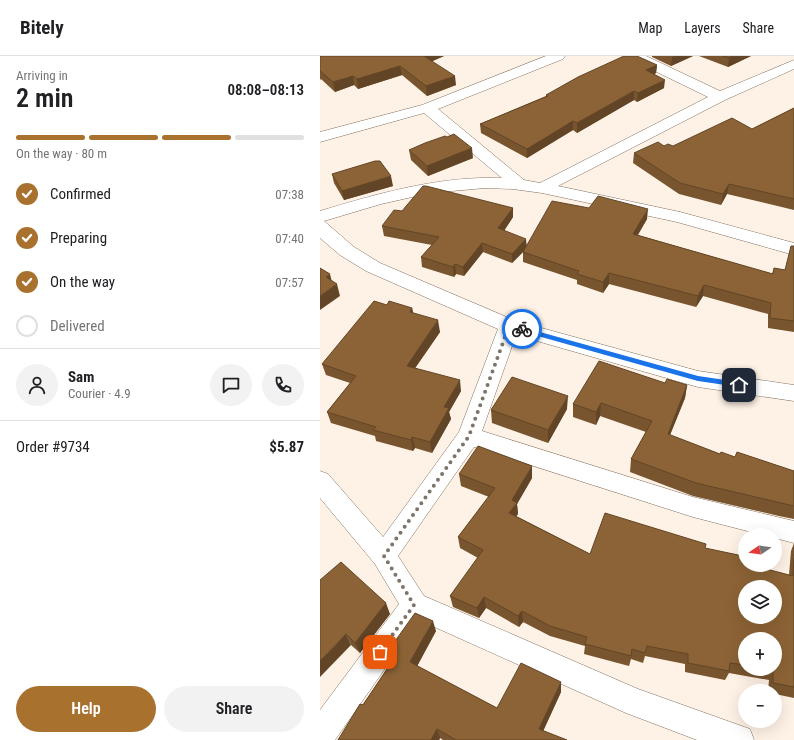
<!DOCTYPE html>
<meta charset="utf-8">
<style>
body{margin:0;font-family:"Roboto Condensed",sans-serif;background:#f2f2f2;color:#202124;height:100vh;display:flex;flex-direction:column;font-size:15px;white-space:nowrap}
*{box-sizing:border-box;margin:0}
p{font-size:13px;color:#757577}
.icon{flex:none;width:22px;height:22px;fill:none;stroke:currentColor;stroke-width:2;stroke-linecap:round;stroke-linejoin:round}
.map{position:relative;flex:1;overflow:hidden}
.drawer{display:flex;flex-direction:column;background:#fff;width:320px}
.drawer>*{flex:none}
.needle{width:26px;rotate:257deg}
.buttons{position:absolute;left:418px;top:472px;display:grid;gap:8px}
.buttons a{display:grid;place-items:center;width:44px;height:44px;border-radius:50%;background:#fff;box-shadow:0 4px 16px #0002;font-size:20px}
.pin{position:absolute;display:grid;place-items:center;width:34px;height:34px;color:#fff;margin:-17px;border-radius:8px;box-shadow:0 2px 6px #0006}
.courier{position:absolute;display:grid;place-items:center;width:40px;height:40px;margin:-20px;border:3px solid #1a73e8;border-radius:50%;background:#fff;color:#222;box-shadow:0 1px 5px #0007}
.head em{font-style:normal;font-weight:600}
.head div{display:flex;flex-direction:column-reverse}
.head{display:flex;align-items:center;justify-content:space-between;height:68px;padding:0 16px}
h1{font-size:26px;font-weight:600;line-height:30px}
.bar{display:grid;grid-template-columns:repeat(4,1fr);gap:6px 4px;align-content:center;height:48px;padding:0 16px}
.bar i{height:5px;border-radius:3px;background:#e0e0e0}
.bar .current{background:#a9712e}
.bar p{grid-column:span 4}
.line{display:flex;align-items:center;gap:10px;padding:0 16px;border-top:1px solid #e0e0e0}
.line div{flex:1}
.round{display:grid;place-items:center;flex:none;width:42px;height:42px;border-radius:21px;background:#f2f2f2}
ol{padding:0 16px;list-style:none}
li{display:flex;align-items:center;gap:12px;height:44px}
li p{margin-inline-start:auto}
li .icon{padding:4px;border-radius:50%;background:#a9712e;color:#fff;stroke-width:4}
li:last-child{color:#757577}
li i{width:22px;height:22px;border:2px solid #e0e0e0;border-radius:50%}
.cta{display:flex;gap:8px;margin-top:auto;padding:8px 16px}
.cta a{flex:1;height:46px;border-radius:24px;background:#a9712e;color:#fff;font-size:16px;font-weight:600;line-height:46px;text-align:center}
.cta a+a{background:#f2f2f2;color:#202124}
header{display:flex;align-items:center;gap:24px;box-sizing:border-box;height:56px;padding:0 20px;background:#fff;border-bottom:1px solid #e0e0e0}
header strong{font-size:19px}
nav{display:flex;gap:22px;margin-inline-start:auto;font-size:14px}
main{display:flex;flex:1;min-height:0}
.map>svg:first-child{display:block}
</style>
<header>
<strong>Bitely</strong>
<nav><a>Map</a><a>Layers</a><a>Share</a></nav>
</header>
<main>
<section class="drawer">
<div class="head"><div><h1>2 min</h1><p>Arriving in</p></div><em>08:08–08:13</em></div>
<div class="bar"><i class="current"></i><i class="current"></i><i class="current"></i><i></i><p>On the way · 80 m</p></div>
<ol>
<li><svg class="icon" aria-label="check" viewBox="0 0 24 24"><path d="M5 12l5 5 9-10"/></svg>Confirmed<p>07:38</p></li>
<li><svg class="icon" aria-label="check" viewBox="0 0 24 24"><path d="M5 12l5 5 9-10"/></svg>Preparing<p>07:40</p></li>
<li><svg class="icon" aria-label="check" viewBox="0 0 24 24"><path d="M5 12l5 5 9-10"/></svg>On the way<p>07:57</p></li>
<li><i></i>Delivered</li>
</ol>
<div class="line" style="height:72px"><a class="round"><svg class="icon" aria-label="person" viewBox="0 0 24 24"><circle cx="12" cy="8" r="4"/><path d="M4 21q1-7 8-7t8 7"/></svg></a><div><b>Sam</b><p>Courier · 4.9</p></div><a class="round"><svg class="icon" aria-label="chat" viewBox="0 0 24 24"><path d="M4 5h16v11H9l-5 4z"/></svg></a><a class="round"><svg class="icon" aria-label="phone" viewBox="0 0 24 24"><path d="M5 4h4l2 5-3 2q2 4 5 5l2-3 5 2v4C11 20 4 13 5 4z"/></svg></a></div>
<div class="line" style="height:52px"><div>Order #9734</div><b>$5.87</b></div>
<div class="cta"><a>Help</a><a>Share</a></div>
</section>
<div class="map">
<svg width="474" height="684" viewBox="0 0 474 684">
<rect width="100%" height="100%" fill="#fef2e6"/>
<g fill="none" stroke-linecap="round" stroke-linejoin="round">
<g stroke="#816f5d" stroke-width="1">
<path id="minor" d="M226 0H245L243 3 118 53 204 124 220 127 388 41 310 3 308 0H326L400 35 474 4V13L405 44 238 130 360 156 474 187V199L357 166 222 137 193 133 165 132 110 137 61 148 4 165 34 191 60 207 196 265 378 315 474 329V345L378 331 196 279 162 375 373 441 474 465V487L455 482V479H443L373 461 154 391 78 500 104 540 318 633 430 673 434 684H377L306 657 99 564 15 684H0V654L79 548 55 508 0 442V415L8 418 63 481 139 376 178 273 46 215 20 199 0 182V155C60 137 119 120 182 122L104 57 0 86V76L102 49Z"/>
</g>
<use href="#minor" fill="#fff" fill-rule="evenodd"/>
</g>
<g fill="#78552e" fill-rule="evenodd">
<polygon points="0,0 124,0 112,5 136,29 107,40 82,19 38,33 34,29 15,36 1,23 0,24"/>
<polygon points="332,0 373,0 351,10 332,1"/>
<polygon points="379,0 431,0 408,11"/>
<polygon points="337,9 336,17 334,18 344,32 317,46 314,44 257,77 253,74 207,102 161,77 160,68 226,40 226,39"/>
<polygon points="474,52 474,154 407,138 401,149 359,138 313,107 314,97 344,90 353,90 432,73"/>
<polygon points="127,81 153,102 108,120 91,104 89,94"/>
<polygon points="12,118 73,130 24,144 14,127"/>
<polygon points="193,152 193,161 184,175 207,189 269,152 327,163 318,179 452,218 454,212 465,214 474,190 474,276 448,272 448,258 383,240 376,251 289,228 283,237 257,228 257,224 203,206 203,196 192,207 163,196 144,220 136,218 134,221 102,211 101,201 112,189 64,180 62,170 82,155"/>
<polygon points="67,249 92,252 93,257 120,276 95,312 141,335 129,356 131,363 112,397 95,392 93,395 56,385 55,380 11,367 7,356 30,327 6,319 2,308"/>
<polygon points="345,327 367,329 365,342 350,379 400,398 474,415 474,410 474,463 459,460 373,440 310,416 311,403 326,376 280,360 276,369 253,361 253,348"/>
<polygon points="247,353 228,387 172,367 171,354"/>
<path d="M139 418 212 422 197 448 198 458 196 460 270 498 385 492 422 507 469 519 471 495 474 487V642L455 638V635H448L449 624 409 617 405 624 365 616V608L325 600 323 607 311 603 309 610 264 598 265 590 230 580 203 566 199 571 166 552 159 562 133 551 130 540 158 502 140 492 138 481 169 441 141 430ZM425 583 455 613H425Z"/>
<polygon points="0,524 70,558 40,597 31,589"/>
<polygon points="116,575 97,610 177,652 241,636 223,675 247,684 123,684 120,682 119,684 18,684 71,608 66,598"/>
</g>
<g fill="#624526">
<polygon points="103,0 124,0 104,9"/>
<polygon points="355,0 373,0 351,10 352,1"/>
<polygon points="414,0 431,0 408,11 409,2"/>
<polygon points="337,9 336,17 325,23 326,14"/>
<polygon points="80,10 82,19 38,33 37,23"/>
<polygon points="33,20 34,29 15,36 13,26"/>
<polygon points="135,20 136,29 107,40 106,30"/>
<polygon points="345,24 344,32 317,46 318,37"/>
<polygon points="314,35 314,44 257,77 257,67"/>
<polygon points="253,65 253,74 207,102 207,93"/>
<polygon points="152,92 153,102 108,120 107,110"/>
<polygon points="71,120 73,130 24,144 22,135"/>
<polygon points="409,128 407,138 401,149 403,138"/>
<polygon points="193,152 193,161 179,182 178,172"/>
<polygon points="328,153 327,163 312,188 313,178"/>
<polygon points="206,183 207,192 192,207 192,198"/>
<polygon points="162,187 163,196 144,220 143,211"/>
<polygon points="135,208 136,218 134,221 133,211"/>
<polygon points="289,217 289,228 283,237 283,226"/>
<polygon points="10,218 13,230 6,221"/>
<polygon points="17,228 20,240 0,254 0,240"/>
<polygon points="384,229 383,240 376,251 378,240"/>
<polygon points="92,252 95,264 90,256"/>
<polygon points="118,264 120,276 89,321 87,310"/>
<polygon points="140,324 141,335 129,356 131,363 112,397 110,386 124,351"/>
<polygon points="367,329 365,342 345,391 348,378"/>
<polygon points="248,340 247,353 228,387 228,374"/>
<polygon points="281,347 280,360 276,369 276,356"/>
<polygon points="92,381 95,392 93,395 91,384"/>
<polygon points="212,410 212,422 197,448 198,458 190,468 189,457 192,444"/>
<polygon points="164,541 166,552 159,562 157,552"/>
<polygon points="66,547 70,558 40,597 35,587"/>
<polygon points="202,555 203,566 199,571 198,560"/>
<polygon points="113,565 116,575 94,616 90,606"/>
<polygon points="26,578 31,589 0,621 0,605"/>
<polygon points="241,626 241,636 220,682 219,673"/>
<polygon points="117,673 120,682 119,684 111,684"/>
</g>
<g fill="#8c6336" stroke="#624526" fill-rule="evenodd">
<polygon points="0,0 104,0 135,20 106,30 80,10 37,23 33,20 13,26 0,15"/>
<polygon points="304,0 317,0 337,9 326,14 345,24 318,37 314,35 257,67 253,65 207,93 160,68 228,40 226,39 258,21"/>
<polygon points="403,0 414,0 409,2"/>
<polygon points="474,52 474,143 409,128 403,138 360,127 314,97 338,86 344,90 348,88 353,90 412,62 432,73"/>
<polygon points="134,78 152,92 107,110 89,94 105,87 125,80 127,81"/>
<polygon points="55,105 60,105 71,120 22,135 12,118"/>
<polygon points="103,130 106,130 193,152 178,172 206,183 192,198 162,187 143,211 135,208 133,211 101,201 119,181 62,170 74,154 82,155"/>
<polygon points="278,140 328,153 313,178 453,218 454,212 465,214 471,190 474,190 474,265 450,262 451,247 384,229 378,240 289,217 283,226 257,218 259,215 203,196 232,145 269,152"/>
<polygon points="0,212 10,218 6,221 17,228 0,240"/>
<polygon points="54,245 67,249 69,245 92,252 90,256 118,264 87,310 140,324 124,351 129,352 110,386 92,381 91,384 53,374 56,371 7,356 36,320 2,308"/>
<polygon points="279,305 345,327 347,323 367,329 348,378 400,398 401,396 415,401 417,396 474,415 474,450 376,427 311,403 332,365 281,347 276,356 253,348"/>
<polygon points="192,321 248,340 228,374 171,354"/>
<path d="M158 390 212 410 192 444 197 447 189 457 270 498 285 457 386 488 385 492 423 500 422 507H425V509H431L473 520 474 502V631L453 627V615L444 613H455V583H425V609L410 607 409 615 368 607V598L327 590 325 597 312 593 311 600 265 588 267 581 230 570 202 555 198 560 164 541 157 552 130 540 163 494 138 481 175 432 139 418ZM425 531H455V561H425Z"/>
<polygon points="21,506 66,547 35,587 26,578 0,605 0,524"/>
<polygon points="95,557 113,565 90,606 177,652 201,607 241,626 219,673 247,684 136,684 117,673 111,684 18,684 40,648 43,649 75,601 66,598"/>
</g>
<polygon fill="#1a73e8" points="202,271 378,320 419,326 422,329 419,331 378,325 200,275 200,272"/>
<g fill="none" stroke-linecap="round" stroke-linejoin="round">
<polyline stroke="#7d746a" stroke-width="4" stroke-dasharray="0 7.2" points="60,596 94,549 64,500 149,380 189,270 202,273"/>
</g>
</svg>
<div class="buttons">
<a><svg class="needle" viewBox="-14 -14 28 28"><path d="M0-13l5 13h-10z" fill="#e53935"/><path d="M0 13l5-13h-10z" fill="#757577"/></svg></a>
<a><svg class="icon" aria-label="layers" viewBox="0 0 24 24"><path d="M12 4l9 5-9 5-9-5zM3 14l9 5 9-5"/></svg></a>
<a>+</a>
<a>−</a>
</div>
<div class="pin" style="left:60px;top:596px;background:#ea580c"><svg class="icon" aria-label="bag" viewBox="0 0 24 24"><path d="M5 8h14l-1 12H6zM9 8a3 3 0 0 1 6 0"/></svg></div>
<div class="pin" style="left:419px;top:329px;background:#1f2937"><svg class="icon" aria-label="home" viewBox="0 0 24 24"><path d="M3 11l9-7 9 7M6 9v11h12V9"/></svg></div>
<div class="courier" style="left:202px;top:273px"><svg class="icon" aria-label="bike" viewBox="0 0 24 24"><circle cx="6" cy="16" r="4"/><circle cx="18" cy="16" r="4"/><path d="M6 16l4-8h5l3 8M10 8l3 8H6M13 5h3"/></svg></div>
</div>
</main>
